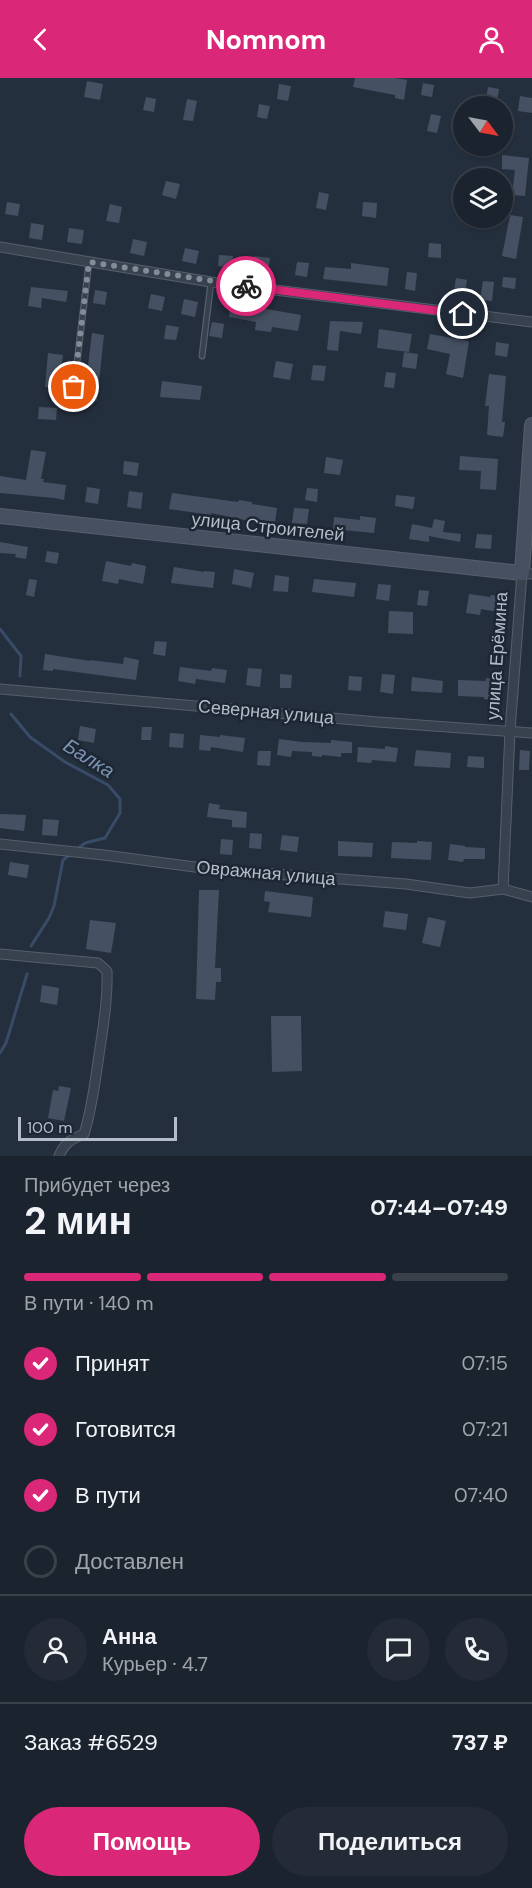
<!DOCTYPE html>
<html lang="ru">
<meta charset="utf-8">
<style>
body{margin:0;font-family:"DM Sans",sans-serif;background:#242b36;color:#f1f3f6;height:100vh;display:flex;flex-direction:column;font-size:22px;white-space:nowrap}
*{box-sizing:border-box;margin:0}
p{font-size:20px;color:#a0a4aa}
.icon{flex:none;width:33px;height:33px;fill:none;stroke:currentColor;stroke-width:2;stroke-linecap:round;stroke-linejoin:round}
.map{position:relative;height:1078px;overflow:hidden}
.side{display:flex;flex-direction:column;background:#1b232e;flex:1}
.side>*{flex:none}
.needle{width:39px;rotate:122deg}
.buttons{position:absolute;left:453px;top:18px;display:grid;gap:12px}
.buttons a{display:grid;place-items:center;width:60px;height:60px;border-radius:50%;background:#1b232e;box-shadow:0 2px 4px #0004,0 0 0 2px #39404a;font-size:30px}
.scale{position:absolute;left:18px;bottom:15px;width:159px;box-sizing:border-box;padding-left:6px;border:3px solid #b4bcc9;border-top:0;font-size:16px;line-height:21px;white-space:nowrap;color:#b4bcc9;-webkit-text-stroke:4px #1d2633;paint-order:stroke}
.pin{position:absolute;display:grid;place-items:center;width:51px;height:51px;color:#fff;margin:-26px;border:3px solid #fff;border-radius:50%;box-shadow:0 2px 6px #0007}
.courier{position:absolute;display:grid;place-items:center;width:60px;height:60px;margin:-30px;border:4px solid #db2777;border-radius:50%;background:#fff;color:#222;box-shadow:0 2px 8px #0007}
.head em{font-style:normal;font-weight:700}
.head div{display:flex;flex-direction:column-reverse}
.head{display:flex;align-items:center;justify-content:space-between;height:102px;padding:0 24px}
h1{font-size:39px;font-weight:700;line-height:45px}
.bar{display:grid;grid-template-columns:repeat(4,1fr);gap:9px 6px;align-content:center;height:72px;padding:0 24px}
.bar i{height:8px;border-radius:4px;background:#39404a}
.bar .active{background:#db2777}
.bar p{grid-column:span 4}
.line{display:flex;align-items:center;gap:15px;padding:0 24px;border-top:2px solid #39404a}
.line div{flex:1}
.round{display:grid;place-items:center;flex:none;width:63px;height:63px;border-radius:32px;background:#242b36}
ol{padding:0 24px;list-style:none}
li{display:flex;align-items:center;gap:18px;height:66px}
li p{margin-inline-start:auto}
li .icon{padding:6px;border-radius:50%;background:#db2777;color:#fff;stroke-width:4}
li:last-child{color:#a0a4aa}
li i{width:33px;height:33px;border:3px solid #39404a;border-radius:50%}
.cta{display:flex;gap:12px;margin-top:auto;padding:12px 24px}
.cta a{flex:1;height:69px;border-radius:36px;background:#db2777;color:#fff;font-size:24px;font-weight:700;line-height:69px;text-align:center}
.cta a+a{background:#242b36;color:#f1f3f6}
header{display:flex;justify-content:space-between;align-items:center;height:78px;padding:0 24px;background:#db2777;color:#fff;font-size:27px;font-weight:700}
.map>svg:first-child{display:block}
</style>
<header><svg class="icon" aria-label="back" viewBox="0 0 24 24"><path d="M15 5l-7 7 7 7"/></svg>Nomnom<svg class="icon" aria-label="person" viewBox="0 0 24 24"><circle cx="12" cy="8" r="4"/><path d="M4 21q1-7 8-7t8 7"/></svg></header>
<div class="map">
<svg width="532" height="1078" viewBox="0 0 532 1078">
<rect width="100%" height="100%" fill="#242f3e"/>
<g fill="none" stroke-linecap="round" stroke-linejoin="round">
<g stroke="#394c67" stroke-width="3">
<polyline points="0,551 21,578 20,598"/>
<polyline points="11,636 30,659 65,684 108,707 120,721 120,735 105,760 85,765 76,772"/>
<polyline points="31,868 49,840 54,828 63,782 71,776"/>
<polyline points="0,975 6,965 27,896"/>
</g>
</g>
<g fill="#455162">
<polygon points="355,0 395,0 407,2 404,22 395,20 395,17 353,9"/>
<polygon points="87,3 103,6 100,22 84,19"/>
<polygon points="423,5 434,7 432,19 421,17"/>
<polygon points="279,6 291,8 288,23 277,21"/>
<polygon points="488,9 499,11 496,28 485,28"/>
<polygon points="520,18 532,20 532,35 518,33"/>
<polygon points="146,19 156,21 154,34 143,32"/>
<polygon points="187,21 197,23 193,43 183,42"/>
<polygon points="259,26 270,28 267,41 257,39"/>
<polygon points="431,36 441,38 437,55 427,53"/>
<polygon points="502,77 529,80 525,118 512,117 515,92 502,91"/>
<polygon points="166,103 180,106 176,121 162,117"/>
<polygon points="319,114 329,116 326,132 316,130"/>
<polygon points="7,124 20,126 18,138 5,136"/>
<polygon points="363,124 377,125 376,140 362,138"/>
<polygon points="110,126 122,129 119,145 106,143"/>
<polygon points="510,137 523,139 516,181 502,178"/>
<polygon points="31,145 44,147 42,162 29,160"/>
<polygon points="69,150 84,152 82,166 67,164"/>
<polygon points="133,161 147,164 144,178 130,175"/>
<polygon points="429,165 441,166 441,180 428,179"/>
<polygon points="185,170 199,173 196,186 182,183"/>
<polygon points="219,177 233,178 232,190 218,188"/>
<polygon points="254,178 270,180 268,194 252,192"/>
<polygon points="297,184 309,185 307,199 295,197"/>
<polygon points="351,185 389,190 387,208 323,201 325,189 351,191"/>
<polygon points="407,194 417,195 415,213 405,211"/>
<polygon points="503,199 516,200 515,211 502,209"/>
<polygon points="456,200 467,202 465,214 454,212"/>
<polygon points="483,203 494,204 492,223 480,222"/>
<polygon points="31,209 68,213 66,224 42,220 41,230 28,228"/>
<polygon points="95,212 107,214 105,227 93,225"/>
<polygon points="151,216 165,219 162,233 148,230"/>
<polygon points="184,221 198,224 195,239 181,236"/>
<polygon points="231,223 243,225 243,227 301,237 298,253 272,249 271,254 255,252 256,244 229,239"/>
<polygon points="330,243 363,244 361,256 340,253 338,273 327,272"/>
<polygon points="212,244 224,246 222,260 209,258"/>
<polygon points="166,247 179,249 176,262 164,261"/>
<polygon points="379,251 412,256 409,274 377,270"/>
<polygon points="92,255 104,257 97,323 84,321"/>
<polygon points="430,256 469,263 463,300 446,296 450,276 427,271"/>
<polygon points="496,264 509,266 507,279 495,277"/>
<polygon points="404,274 418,276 416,291 402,289"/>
<polygon points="48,275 63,277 60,298 63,298 61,311 45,309"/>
<polygon points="276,283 293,286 290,302 273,299"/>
<polygon points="313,287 326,288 324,303 311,302"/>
<polygon points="386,294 396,295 394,310 384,309"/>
<polygon points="489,296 506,298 502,344 505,344 503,359 487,357 489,328 485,328"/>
<polygon points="162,303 202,308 200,322 160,319"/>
<polygon points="39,329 57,330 56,342 38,341"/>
<polygon points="31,372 46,374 41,401 44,401 43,404 66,407 64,422 54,420 0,415 0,398 26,402"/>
<polygon points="460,378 498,381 496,412 480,411 481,393 459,392"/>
<polygon points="326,379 343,382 340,397 324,395"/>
<polygon points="124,383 139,385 137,398 123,396"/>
<polygon points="87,409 100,411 98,426 85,424"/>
<polygon points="307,410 318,411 317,424 305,422"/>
<polygon points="129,413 143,415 141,431 127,429"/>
<polygon points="172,415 238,424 239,422 252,424 252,426 277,430 275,444 249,440 249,443 211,435 211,437 169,431"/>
<polygon points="396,417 415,419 413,431 395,428"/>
<polygon points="294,430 309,431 307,446 292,445"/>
<polygon points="360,438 376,440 374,455 333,451 334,439 360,442"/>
<polygon points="434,441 445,443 443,454 461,456 460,464 429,458 429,464 409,461 412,446 432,450"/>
<polygon points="477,456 492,457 491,471 475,470"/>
<polygon points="0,464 28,469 26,481 15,479 16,476 0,475"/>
<polygon points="47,473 59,475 57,486 45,484"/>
<polygon points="106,483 131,488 132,485 146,488 143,506 119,501 118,506 102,503"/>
<polygon points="174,489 204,494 204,493 215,494 213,510 171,505"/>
<polygon points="234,491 254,495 251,510 232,506"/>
<polygon points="275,497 289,499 288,514 273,513"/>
<polygon points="29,501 37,502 34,519 26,517"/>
<polygon points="314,501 356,505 354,519 312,514"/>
<polygon points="378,506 391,507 389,523 376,521"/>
<polygon points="419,512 429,513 427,528 417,527"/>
<polygon points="469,516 490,519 491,517 507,519 504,535 481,531 480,537 466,535"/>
<polygon points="389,533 413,534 413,556 388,555"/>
<polygon points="155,563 167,564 165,578 153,576"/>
<polygon points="45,576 90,583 90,582 123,586 124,579 139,582 136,602 53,591 53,593 43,592"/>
<polygon points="180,589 211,593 212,590 227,592 225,605 196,601 195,606 178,603"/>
<polygon points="248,590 262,591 260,609 246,607"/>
<polygon points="280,596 292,597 291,610 280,610"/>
<polygon points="382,596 395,597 393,616 380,614"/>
<polygon points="349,598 362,599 361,613 348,612"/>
<polygon points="412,599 443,603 442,615 411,613"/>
<polygon points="486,600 500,602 497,623 484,621 484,619 458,618 458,602 486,603"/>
<polygon points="80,648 96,651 94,665 78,662"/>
<polygon points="142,649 152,649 151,662 141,662"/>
<polygon points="170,655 184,656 183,670 169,669"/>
<polygon points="200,657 220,659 220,657 245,660 243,674 211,669 210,673 199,672"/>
<polygon points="279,661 302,664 331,665 331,662 352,664 352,675 341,675 341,679 322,677 322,679 312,678 312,674 292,673 291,679 277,677"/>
<polygon points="385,668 398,670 396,684 372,682 371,685 357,684 358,669 385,671"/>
<polygon points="416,672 451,675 450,690 414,688"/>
<polygon points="520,672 530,673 529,692 519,692"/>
<polygon points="258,673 271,673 270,688 257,687"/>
<polygon points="468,678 484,679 484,690 467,689"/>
<polygon points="209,725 220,727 219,731 247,734 246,750 232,749 232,742 207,739"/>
<polygon points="0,736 26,737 24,753 0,750"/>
<polygon points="43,741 59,742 57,758 42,757"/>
<polygon points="250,755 262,756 261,771 249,770"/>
<polygon points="282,757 299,759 297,774 280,772"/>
<polygon points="221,761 233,762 232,777 220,776"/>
<polygon points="338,763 373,765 372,779 338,778"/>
<polygon points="417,763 432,764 431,782 391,780 392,764 417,765"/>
<polygon points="450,766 465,768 465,769 485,770 485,781 464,781 463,784 448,782"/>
<polygon points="10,784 29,787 27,800 8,797"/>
<polygon points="199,812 219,812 215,890 221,890 221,904 216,904 215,922 196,921"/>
<polygon points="265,813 313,819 311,839 268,834 270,824 264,823"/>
<polygon points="385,833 408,836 406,852 383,849"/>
<polygon points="428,839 446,843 440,869 422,865"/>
<polygon points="90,842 116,845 111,875 86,871"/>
<polygon points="42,907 59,910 57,927 40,924"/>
<polygon points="271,938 301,938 302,993 272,994"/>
<polygon points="59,1008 71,1010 64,1043 48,1040 53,1012 58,1013"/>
</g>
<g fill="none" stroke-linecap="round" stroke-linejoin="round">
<g stroke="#565f6c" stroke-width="7">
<g id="lane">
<polyline points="202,278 211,204"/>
<polyline points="74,309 89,184"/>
</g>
</g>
<g stroke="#565f6c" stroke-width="11">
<g id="street">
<polyline points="0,169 211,204 532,244"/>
<polyline points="0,611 378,644 532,655"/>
<polyline points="0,766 104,777 210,791 406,806 470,815 503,811 532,819"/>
<polyline points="503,811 510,653 522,495 532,496"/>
<path d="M0 876 98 885 107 893C108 921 103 949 99 977 95 1004 92 1031 84 1056 72 1061 64 1065 59 1078"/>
</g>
</g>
<g stroke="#565f6c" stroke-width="16">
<polyline id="secondary" points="0,438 522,495 532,347"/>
</g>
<use href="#lane" stroke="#38414e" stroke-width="4.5"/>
<use href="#street" stroke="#38414e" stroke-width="9"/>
<use href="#secondary" stroke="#465061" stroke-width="14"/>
</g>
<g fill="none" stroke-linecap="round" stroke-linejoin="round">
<polyline stroke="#828b98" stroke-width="6" stroke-dasharray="0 10.8" points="74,309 89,184 246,208"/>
<polyline stroke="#db2777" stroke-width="8" points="246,208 463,236"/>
</g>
<g text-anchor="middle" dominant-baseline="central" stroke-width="5" stroke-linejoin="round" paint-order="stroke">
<g font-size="18" fill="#b4bcc9" stroke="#1d2633">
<text transform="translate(268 449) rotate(6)">улица Строителей</text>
<text transform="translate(497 578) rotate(-86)">улица Ерёмина</text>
<text transform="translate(266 634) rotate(5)">Северная улица</text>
<text transform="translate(266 795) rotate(5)">Овражная улица</text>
</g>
<g font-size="20" font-style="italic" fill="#7c92b1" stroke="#1d2633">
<text transform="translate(89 680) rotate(32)">Балка</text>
</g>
</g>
</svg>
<div class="buttons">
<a><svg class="needle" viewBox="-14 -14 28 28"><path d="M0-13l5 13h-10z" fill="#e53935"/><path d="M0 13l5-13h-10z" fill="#a0a4aa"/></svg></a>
<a><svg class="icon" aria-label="layers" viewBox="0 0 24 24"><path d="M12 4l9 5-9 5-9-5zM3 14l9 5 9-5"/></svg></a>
</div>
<div class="scale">100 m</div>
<div class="pin" style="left:74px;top:309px;background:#ea580c"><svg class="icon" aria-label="bag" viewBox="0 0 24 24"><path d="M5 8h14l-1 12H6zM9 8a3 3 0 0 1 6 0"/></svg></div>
<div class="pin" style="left:463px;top:236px;background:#1f2937"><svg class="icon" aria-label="home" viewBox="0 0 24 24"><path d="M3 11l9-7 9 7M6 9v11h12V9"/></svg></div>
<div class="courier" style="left:246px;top:208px"><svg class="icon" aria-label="bike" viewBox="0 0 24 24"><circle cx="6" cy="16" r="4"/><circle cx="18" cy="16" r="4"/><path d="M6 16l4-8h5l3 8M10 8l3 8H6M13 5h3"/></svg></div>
</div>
<section class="side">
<div class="head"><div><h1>2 мин</h1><p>Прибудет через</p></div><em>07:44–07:49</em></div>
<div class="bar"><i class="active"></i><i class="active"></i><i class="active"></i><i></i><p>В пути · 140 m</p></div>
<ol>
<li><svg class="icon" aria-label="check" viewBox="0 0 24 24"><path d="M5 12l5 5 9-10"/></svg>Принят<p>07:15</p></li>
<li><svg class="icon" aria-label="check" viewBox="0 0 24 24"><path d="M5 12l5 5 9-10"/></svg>Готовится<p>07:21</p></li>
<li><svg class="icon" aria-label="check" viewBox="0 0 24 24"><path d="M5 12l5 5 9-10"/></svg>В пути<p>07:40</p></li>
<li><i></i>Доставлен</li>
</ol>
<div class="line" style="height:108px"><a class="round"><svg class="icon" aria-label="person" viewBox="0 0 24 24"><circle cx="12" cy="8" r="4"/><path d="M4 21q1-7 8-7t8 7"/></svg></a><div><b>Анна</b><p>Курьер · 4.7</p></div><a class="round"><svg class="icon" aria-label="chat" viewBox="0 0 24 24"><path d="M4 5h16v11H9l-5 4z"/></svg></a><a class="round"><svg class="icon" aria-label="phone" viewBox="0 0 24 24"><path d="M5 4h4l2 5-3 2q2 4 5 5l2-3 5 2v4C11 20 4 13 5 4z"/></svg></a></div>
<div class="line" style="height:78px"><div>Заказ #6529</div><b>737 ₽</b></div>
<div class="cta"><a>Помощь</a><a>Поделиться</a></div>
</section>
